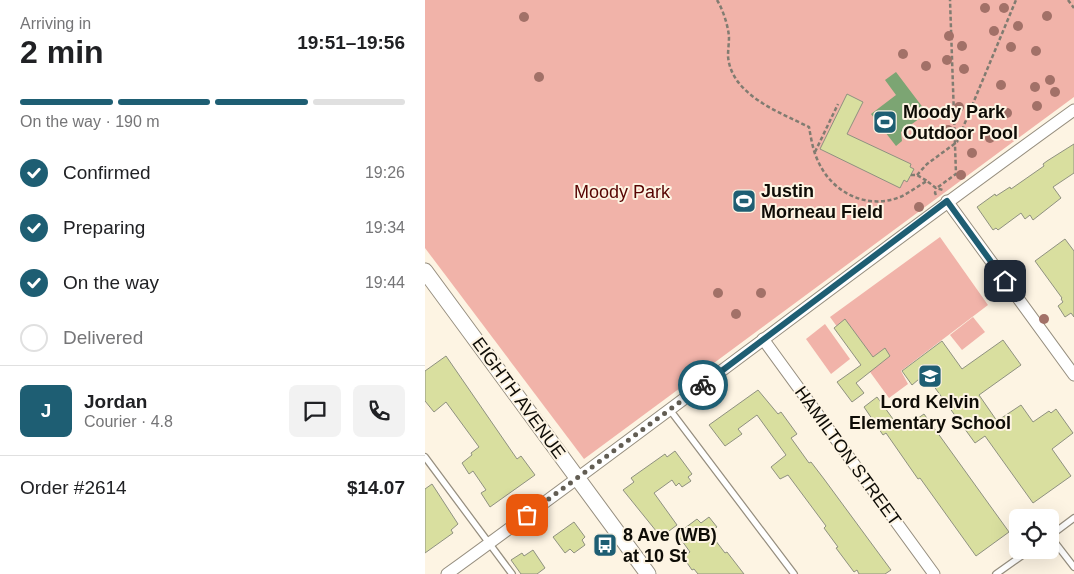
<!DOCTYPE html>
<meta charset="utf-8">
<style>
body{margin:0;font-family:Arial,sans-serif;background:#f2f2f2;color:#202124;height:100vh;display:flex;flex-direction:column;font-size:19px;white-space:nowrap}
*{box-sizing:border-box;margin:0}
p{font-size:16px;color:#757577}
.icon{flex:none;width:28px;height:28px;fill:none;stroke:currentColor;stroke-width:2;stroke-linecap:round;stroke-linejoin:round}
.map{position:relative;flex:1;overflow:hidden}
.details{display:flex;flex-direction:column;background:#fff;width:425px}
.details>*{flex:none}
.buttons{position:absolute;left:584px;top:509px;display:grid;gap:10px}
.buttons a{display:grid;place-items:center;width:50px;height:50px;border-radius:8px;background:#fff;box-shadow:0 5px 20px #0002;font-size:25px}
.pin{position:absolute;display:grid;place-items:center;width:42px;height:42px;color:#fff;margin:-21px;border-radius:10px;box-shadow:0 2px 8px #0006}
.courier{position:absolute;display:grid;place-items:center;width:50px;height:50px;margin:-25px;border:4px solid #1e5e73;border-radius:50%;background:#fff;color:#222;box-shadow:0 1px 6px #0007}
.head em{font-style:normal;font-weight:600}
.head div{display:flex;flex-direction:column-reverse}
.head{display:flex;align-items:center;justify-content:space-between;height:85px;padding:0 20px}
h1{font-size:32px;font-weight:600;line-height:38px}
.bar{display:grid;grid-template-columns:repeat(4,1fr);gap:8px 5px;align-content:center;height:60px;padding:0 20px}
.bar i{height:6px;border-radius:4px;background:#e0e0e0}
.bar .current{background:#1e5e73}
.bar p{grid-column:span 4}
.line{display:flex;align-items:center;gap:12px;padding:0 20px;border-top:1px solid #e0e0e0}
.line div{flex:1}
.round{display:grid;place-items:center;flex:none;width:52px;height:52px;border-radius:8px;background:#f2f2f2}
ol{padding:0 20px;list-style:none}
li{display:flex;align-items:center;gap:15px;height:55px}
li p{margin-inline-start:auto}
li .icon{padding:5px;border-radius:50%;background:#1e5e73;color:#fff;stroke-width:4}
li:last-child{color:#757577}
li i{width:28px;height:28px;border:2px solid #e0e0e0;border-radius:50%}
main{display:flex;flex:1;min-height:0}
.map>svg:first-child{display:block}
</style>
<main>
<section class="details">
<div class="head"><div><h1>2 min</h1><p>Arriving in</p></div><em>19:51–19:56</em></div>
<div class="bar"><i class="current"></i><i class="current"></i><i class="current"></i><i></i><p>On the way · 190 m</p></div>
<ol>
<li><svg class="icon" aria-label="check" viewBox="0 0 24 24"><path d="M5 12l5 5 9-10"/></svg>Confirmed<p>19:26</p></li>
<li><svg class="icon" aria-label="check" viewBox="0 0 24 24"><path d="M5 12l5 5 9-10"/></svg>Preparing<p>19:34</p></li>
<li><svg class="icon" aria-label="check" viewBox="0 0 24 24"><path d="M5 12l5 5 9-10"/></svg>On the way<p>19:44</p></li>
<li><i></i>Delivered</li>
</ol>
<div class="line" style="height:90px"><b class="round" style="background:#1e5e73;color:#fff">J</b><div><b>Jordan</b><p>Courier · 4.8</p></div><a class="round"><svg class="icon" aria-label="chat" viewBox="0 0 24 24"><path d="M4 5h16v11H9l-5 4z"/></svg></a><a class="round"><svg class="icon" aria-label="phone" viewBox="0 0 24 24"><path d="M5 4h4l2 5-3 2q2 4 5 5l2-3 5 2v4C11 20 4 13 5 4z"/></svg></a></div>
<div class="line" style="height:65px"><div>Order #2614</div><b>$14.07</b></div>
</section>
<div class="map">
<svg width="649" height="574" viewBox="0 0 649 574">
<rect width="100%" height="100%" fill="#fdf4e3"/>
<g fill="#f1b3a9">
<polygon points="0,0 649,0 649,97 159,459 0,248"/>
<polygon points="515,237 563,305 476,371 483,384 464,398 405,317"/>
<polygon points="548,317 560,332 537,350 525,335"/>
<polygon points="400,324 425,359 406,374 381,339"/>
</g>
<polygon fill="#7ca573" points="471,72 502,113 476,132 477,141 471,146 446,114 471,95 460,80"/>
<g fill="#d9df9f" stroke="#8f9180">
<polygon points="422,94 438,102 422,134 486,164 485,167 489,169 482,182 479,180 475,188 395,149"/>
<polygon points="649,144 649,173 628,187 636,198 608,220 605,215 600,219 596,213 573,230 571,228 568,230 552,207 570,194 571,196 585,187 586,189 619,166 618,164 622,161"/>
<polygon points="640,239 649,251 649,317 646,313 640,317 633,306 638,302 636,299 637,298 610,261"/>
<polygon points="420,319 448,357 460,348 465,356 431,383 439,393 427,402 412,382 436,365 409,328"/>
<polygon points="578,340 596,365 554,395 572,421 596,405 608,422 624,411 626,413 631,409 648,433 627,449 646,476 608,503 560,436 550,443 500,374 487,385 477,371 517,341 537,369"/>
<polygon points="21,356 92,459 96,456 110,475 65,507 56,493 61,490 48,471 44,474 37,463 47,455 46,453 54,447 21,402 9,412 0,401 0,371"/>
<polygon points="333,390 353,414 356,412 372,434 366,438 384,463 386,462 399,479 466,570 460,574 434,574 432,570 429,572 411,548 413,547 399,528 401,526 363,475 355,479 346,467 361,455 332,415 313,429 317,434 300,446 284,425"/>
<polygon points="452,397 476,430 499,414 584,532 551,556 495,478 493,479 461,433 458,435 439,407"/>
<polygon points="250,451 267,474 263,477 266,481 257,487 254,483 251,486 247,480 229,493 252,525 236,537 198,490 209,482 206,478 240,454 242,457"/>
<polygon points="7,484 33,524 26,530 28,533 0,553 0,489"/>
<polygon points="284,517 292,527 284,532 300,553 302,552 319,574 273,574 269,569 267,570 258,557 265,552 252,534 272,519 276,523"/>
<polygon points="149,522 160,537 157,540 160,545 149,553 145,549 140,553 128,537"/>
<polygon points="108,550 120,568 112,574 96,574 86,560 97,553 99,556"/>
</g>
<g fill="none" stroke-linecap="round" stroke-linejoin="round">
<g stroke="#968e7f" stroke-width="8">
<g id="service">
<polyline points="245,410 369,574"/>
<polyline points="0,457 87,574"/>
<polyline points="625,536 649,567"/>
<polyline points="625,536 649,518"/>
<polyline points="571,574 605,550"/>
</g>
</g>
<g stroke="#968e7f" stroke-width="13">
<g id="minor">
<polyline points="522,201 649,375"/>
<polyline points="338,339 509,574"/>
<path d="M22 574C233 421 438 262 649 110"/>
</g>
</g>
<g stroke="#968e7f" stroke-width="17">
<polyline id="tertiary" points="0,271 223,574"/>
</g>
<g stroke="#817c71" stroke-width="2.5" stroke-dasharray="4 2.5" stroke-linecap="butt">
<path d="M292 0C298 10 303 25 304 37 304 43 303 50 303 56 306 95 354 112 384 127 386 138 388 151 393 161 407 193 442 210 475 197 484 193 493 186 502 181L511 188 518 190"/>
<polyline points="643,0 649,8"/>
<polyline points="390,152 413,104"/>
<polyline points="486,175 492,175 502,181"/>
<polyline points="492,175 502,164 532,142 591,0"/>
<polyline points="513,187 531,174 525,0"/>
<polyline points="511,195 510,193 511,188"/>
</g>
<use href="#service" stroke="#fff" stroke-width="5.5"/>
<use href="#minor" stroke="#fff" stroke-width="11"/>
<use href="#tertiary" stroke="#fff" stroke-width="15"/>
</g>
<g fill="#a27168">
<circle cx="560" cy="8" r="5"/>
<circle cx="579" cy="8" r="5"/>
<circle cx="622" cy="16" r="5"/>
<circle cx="99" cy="17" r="5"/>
<circle cx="593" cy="26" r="5"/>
<circle cx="569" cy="31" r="5"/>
<circle cx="524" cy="36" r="5"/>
<circle cx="537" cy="46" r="5"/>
<circle cx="586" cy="47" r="5"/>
<circle cx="611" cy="51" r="5"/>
<circle cx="478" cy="54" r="5"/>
<circle cx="522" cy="60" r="5"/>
<circle cx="501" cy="66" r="5"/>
<circle cx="539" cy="69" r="5"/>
<circle cx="114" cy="77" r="5"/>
<circle cx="625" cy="80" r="5"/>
<circle cx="576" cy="85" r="5"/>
<circle cx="610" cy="87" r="5"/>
<circle cx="630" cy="92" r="5"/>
<circle cx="612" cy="106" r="5"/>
<circle cx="534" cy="107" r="5"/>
<circle cx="524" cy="111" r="5"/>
<circle cx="582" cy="113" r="5"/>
<circle cx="523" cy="130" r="5"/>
<circle cx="565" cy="138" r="5"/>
<circle cx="547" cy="153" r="5"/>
<circle cx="536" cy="175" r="5"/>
<circle cx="494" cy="207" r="5"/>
<circle cx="293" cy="293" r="5"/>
<circle cx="336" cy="293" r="5"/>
<circle cx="311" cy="314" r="5"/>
<circle cx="619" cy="319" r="5"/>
</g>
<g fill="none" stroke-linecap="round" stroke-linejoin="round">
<polyline stroke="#625d53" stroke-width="5" stroke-dasharray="0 9" points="102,515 278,385"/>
<polyline stroke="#1e5e73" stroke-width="6" points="278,385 522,201 580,281"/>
</g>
<defs>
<g id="stadium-square" transform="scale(1.25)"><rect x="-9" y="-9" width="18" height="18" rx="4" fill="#1e5e73" stroke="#fdf4e3"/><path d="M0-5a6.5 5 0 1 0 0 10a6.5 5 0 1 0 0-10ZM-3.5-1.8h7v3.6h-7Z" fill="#fff"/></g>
<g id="school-square" transform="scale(1.25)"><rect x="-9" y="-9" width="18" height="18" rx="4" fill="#1e5e73" stroke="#fdf4e3"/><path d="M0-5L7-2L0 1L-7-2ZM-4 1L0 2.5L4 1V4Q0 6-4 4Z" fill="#fff"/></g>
<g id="bus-square" transform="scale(1.25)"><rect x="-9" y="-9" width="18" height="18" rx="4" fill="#1e5e73" stroke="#fdf4e3"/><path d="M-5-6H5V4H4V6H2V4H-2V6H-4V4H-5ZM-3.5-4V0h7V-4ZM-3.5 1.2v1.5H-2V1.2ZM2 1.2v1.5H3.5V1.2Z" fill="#fff"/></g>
</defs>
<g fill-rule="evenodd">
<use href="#stadium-square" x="460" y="122"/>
<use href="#stadium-square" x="319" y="201"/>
<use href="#school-square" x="505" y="376"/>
<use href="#bus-square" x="180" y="545"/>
</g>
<g text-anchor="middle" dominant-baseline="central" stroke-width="4" stroke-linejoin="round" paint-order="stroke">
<g font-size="18" font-weight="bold" fill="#0e0c06" stroke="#fdf4e3" text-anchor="start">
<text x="478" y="112">Moody Park<tspan x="478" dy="21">Outdoor Pool</tspan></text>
<text x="336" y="191">Justin<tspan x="336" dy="21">Morneau Field</tspan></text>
<text x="505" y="402" text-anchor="middle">Lord Kelvin<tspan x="505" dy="21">Elementary School</tspan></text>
<text x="198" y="535">8 Ave (WB)<tspan x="198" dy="21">at 10 St</tspan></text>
</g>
<g font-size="18" fill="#570503" stroke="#fdf4e3">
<text x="197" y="192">Moody Park</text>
</g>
<g font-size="18" fill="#0e0c06" stroke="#fdf4e3">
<text transform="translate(94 398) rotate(54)">EIGHTH AVENUE</text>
<text transform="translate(423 456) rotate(54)">HAMILTON STREET</text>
</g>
</g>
</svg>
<div class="buttons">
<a><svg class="icon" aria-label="locate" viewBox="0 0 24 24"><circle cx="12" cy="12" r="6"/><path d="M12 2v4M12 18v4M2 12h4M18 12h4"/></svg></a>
</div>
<div class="pin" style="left:102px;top:515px;background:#ea580c"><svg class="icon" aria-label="bag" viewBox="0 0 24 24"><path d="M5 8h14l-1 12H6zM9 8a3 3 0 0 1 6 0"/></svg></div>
<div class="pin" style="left:580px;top:281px;background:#1f2937"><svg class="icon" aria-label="home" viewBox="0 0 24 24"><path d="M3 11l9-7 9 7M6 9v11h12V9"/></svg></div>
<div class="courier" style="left:278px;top:385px"><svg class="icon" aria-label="bike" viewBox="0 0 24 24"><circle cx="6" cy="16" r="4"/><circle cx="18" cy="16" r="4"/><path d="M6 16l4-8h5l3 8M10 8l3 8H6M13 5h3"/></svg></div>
</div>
</main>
